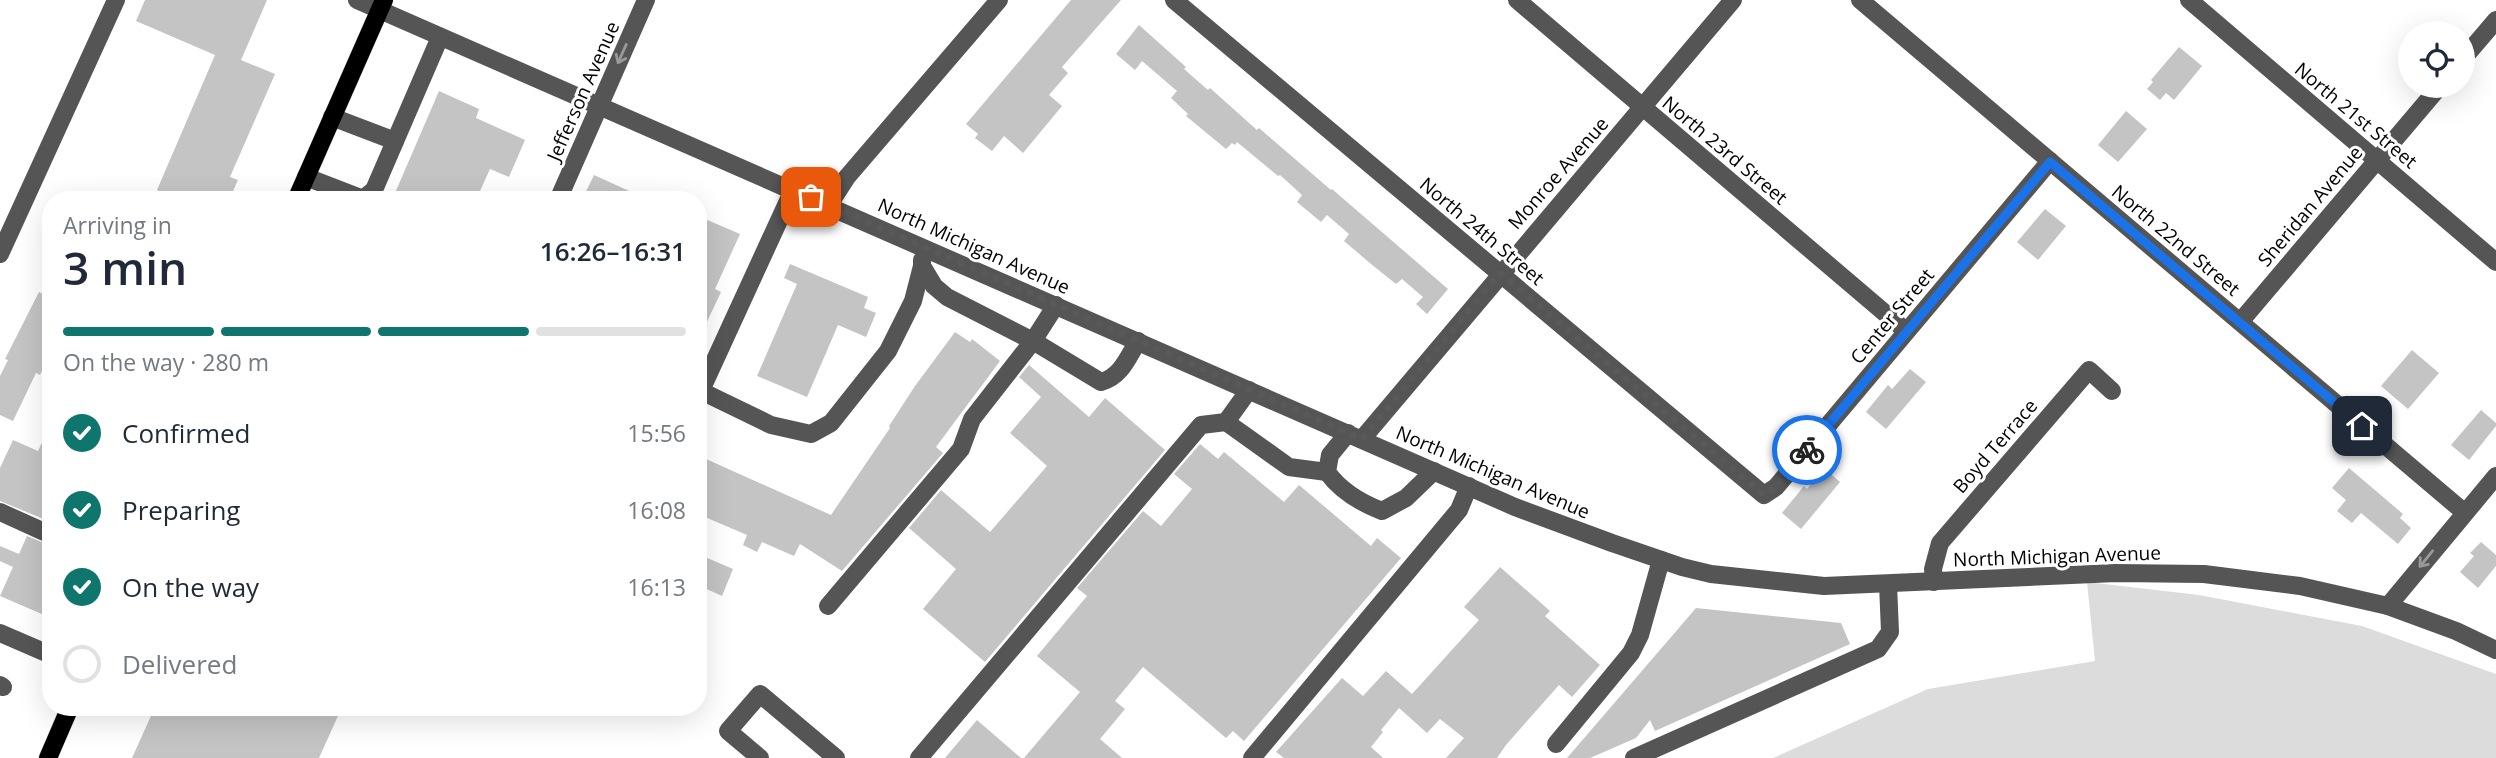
<!DOCTYPE html>
<meta charset="utf-8">
<style>
body{margin:0;font-family:"Open Sans",sans-serif;background:#f2f2f3;color:#1f2937;height:100vh;display:flex;flex-direction:column;font-size:26px;white-space:nowrap}
*{box-sizing:border-box;margin:0}
p{font-size:23px;color:#747a83}
.icon{flex:none;width:38px;height:38px;fill:none;stroke:currentColor;stroke-width:2;stroke-linecap:round;stroke-linejoin:round}
.map{position:relative;flex:1;overflow:hidden}
.side{position:absolute;left:42px;top:191px;width:665px;height:525px;display:flex;flex-direction:column;background:#fff;border-radius:28px;box-shadow:0 7px 28px #0002}
.side>*{flex:none}
.fabs{position:absolute;left:2398px;top:21px;display:grid;gap:14px}
.fabs a{display:grid;place-items:center;width:77px;height:77px;border-radius:50%;background:#fff;box-shadow:0 7px 28px #0002;font-size:35px}
.pin{position:absolute;display:grid;place-items:center;width:60px;height:60px;color:#fff;margin:-30px;border-radius:14px;box-shadow:0 4px 10px #0006}
.courier{position:absolute;display:grid;place-items:center;width:70px;height:70px;margin:-35px;border:5px solid #1a73e8;border-radius:50%;background:#fff;color:#222;box-shadow:0 2px 9px #0007}
.summary em{font-style:normal;font-weight:600}
.summary div{display:flex;flex-direction:column-reverse}
.summary{display:flex;align-items:center;justify-content:space-between;height:119px;padding:0 21px}
h1{font-size:46px;font-weight:600;line-height:52px}
.bar{display:grid;grid-template-columns:repeat(4,1fr);gap:10px 7px;align-content:center;height:84px;padding:0 21px}
.bar i{height:9px;border-radius:5px;background:#e0e1e3}
.bar .selected{background:#0f766e}
.bar p{grid-column:span 4}
ol{padding:0 21px;list-style:none}
li{display:flex;align-items:center;gap:21px;height:77px}
li p{margin-inline-start:auto}
li .icon{padding:7px;border-radius:50%;background:#0f766e;color:#fff;stroke-width:4}
li:last-child{color:#747a83}
li i{width:38px;height:38px;border:4px solid #e0e1e3;border-radius:50%}
.map>svg:first-child{display:block}
</style>
<div class="map">
<svg width="2496" height="758" viewBox="0 0 2496 758">
<rect width="100%" height="100%" fill="#fff"/>
<polygon fill="#dcdcdc" points="2087,582 2199,595 2362,626 2496,674 2496,758 1773,758 1928,689 2095,661"/>
<g fill="#c4c4c4">
<polygon points="145,0 267,0 241,60 275,74 230,177 238,180 229,200 179,200 157,190 215,55 136,21"/>
<polygon points="1071,0 1121,0 1062,67 1068,73 1049,95 1062,106 1023,153 1004,136 992,151 975,138 978,134 966,124"/>
<polygon points="1139,25 1186,67 1184,69 1208,90 1210,88 1257,130 1259,128 1331,190 1332,189 1448,289 1427,314 1416,304 1423,297 1402,279 1396,284 1371,264 1344,241 1349,234 1327,215 1321,222 1297,202 1302,195 1280,175 1278,176 1237,142 1235,145 1232,143 1226,149 1186,116 1188,114 1171,98 1177,91 1142,61 1135,70 1116,54"/>
<polygon points="2179,47 2202,66 2174,100 2166,93 2160,100 2147,89 2153,82 2151,80"/>
<polygon points="439,91 479,109 476,118 525,140 509,177 490,169 476,200 392,200"/>
<polygon points="2126,111 2147,129 2118,162 2098,145"/>
<polygon points="594,175 649,200 582,200"/>
<polygon points="2045,209 2066,226 2038,260 2017,242"/>
<polygon points="698,216 740,234 715,289 721,292 698,341"/>
<polygon points="790,264 868,297 864,308 876,313 866,337 838,325 807,397 757,376 797,284 784,278"/>
<polygon points="39,292 51,298 51,351 40,375 36,373 13,421 0,415 0,376 8,360 5,359"/>
<polygon points="955,332 970,342 972,339 1000,361 936,447 943,453 842,571 800,544 794,556 762,542 757,552 743,545 747,535 698,514 698,477 706,459 831,515 890,428 889,426 915,386"/>
<polygon points="2412,350 2439,373 2408,409 2381,386"/>
<polygon points="1029,365 1089,417 1105,398 1165,450 985,662 923,609 956,569 909,528 941,490 990,532 1047,466 1010,433 1041,397 1019,377"/>
<polygon points="1910,369 1926,382 1886,429 1866,412 1888,385 1892,389"/>
<polygon points="2481,410 2496,423 2496,426 2469,460 2451,445"/>
<polygon points="51,423 51,522 0,501 0,468 13,440 38,451"/>
<polygon points="1200,444 1218,459 1224,452 1284,502 1299,485 1371,546 1377,538 1401,558 1244,741 1233,731 1226,738 1143,667 1115,701 1125,709 1100,739 1122,758 1024,758 1080,692 1037,656 1087,596 1077,588 1143,511 1161,526 1192,489 1174,474"/>
<polygon points="1824,468 1840,482 1801,529 1782,513 1804,486 1807,489"/>
<polygon points="2349,468 2403,514 2400,518 2411,528 2398,544 2361,513 2352,523 2337,511 2346,500 2332,488"/>
<polygon points="27,536 51,546 51,618 0,596 13,567 0,561 0,546 19,554"/>
<polygon points="2481,542 2496,555 2496,566 2478,588 2460,572 2474,556 2470,553"/>
<polygon points="698,554 733,569 722,596 698,585"/>
<polygon points="1500,567 1550,611 1545,616 1600,665 1572,697 1559,685 1506,745 1497,758 1446,758 1464,738 1440,719 1427,733 1399,708 1381,730 1383,732 1371,747 1383,758 1284,758 1276,752 1342,678 1363,696 1386,671 1412,694 1479,620 1464,607"/>
<polygon points="1696,608 1841,623 1850,644 1655,731 1650,720 1636,738 1590,758 1567,758"/>
<polygon points="155,707 342,707 319,758 132,758"/>
<polygon points="977,720 1021,758 945,758"/>
</g>
<g fill="none" stroke-linecap="round" stroke-linejoin="round">
<g stroke="#dbdbdb" stroke-width="19">
<g id="major">
<polyline points="296,200 384,0"/>
<polyline points="48,758 70,707"/>
</g>
</g>
<g stroke="#555" stroke-width="18">
<polyline points="357,0 1515,507 1612,543 1682,567 1711,574 1824,586 2116,573 2204,574 2300,586 2388,606 2456,631 2496,650"/>
<polyline points="1174,0 1764,495 1776,487 2050,161"/>
<polyline points="1517,0 1906,331"/>
<polyline points="1860,0 2464,512"/>
<polyline points="2189,0 2496,262"/>
<polyline points="2462,60 2496,20"/>
<polyline points="332,117 395,141"/>
<polyline points="306,177 363,199 374,190 440,37"/>
<polyline points="558,200 646,0"/>
<polyline points="829,205 847,177 999,0"/>
<polyline points="0,254 116,0"/>
<path d="M922 260V266L934 286 947 297 1033 341 1101 382C1121 377 1128 357 1138 341"/>
<polyline points="2240,322 2440,86"/>
<polyline points="1249,390 1226,422 1289,467 1327,472"/>
<polyline points="701,391 771,425 811,434 831,423 888,351 913,301 922,266"/>
<polyline points="698,397 793,190"/>
<path d="M1348 433 1330 455 1327 472C1340 490 1361 503 1382 511L1406 498 1434 471"/>
<polyline points="1362,439 1733,0"/>
<polyline points="0,512 51,535"/>
<polyline points="1934,582 1933,569 1940,543 2089,370 2112,391"/>
<polyline points="828,606 961,449 972,419 1033,341 1056,305"/>
<polyline points="2388,606 2496,476"/>
<polyline points="0,633 51,655"/>
<polyline points="0,685 3,687"/>
<polyline points="1556,744 1631,653 1640,635 1661,560"/>
<polyline points="760,758 728,731 760,694 836,758"/>
<polyline points="919,758 1201,425 1226,422"/>
<polyline points="1252,758 1459,510 1469,486"/>
<polyline points="1634,758 1878,649 1890,632 1888,584"/>
</g>
<use href="#major" stroke="#000" stroke-width="18"/>
</g>
<defs><path id="oneway-shaft" d="M-6 0H5M1.5-3L5.5 0L1.5 3" fill="none" stroke-width="1.6" stroke-linecap="round" stroke-linejoin="round" transform="scale(1.75)"/></defs>
<g stroke="#999">
<use href="#oneway-shaft" transform="translate(622 54) rotate(114)"/>
<use href="#oneway-shaft" transform="translate(2426 559) rotate(129)"/>
</g>
<g fill="none" stroke-linecap="round" stroke-linejoin="round">
<polyline stroke="#595959" stroke-width="7" stroke-dasharray="0 12.6" points="811,197 1362,439 1500,273 1764,495 1776,487 1807,450"/>
<polyline stroke="#1a73e8" stroke-width="9" points="1807,450 2050,162 2362,426"/>
</g>
<g text-anchor="middle" dominant-baseline="central" stroke-width="6" stroke-linejoin="round" paint-order="stroke">
<g font-size="19" fill="#000" stroke="#fff">
<text transform="translate(583 91) rotate(-66)">Jefferson Avenue</text>
<text transform="translate(2356 115) rotate(40)">North 21st Street</text>
<text transform="translate(1725 150) rotate(40)">North 23rd Street</text>
<text transform="translate(1558 173) rotate(-49)">Monroe Avenue</text>
<text transform="translate(2310 206) rotate(-50)">Sheridan Avenue</text>
<text transform="translate(1482 231) rotate(40)">North 24th Street</text>
<text transform="translate(2176 240) rotate(40)">North 22nd Street</text>
<text transform="translate(974 246) rotate(24)">North Michigan Avenue</text>
<text transform="translate(1892 316) rotate(-50)">Center Street</text>
<text transform="translate(1995 446) rotate(-49)">Boyd Terrace</text>
<text transform="translate(1493 472) rotate(23)">North Michigan Avenue</text>
<text transform="translate(2057 556) rotate(-2)">North Michigan Avenue</text>
</g>
</g>
</svg>
<div class="fabs">
<a><svg class="icon" aria-label="locate" viewBox="0 0 24 24"><circle cx="12" cy="12" r="6"/><path d="M12 2v4M12 18v4M2 12h4M18 12h4"/></svg></a>
</div>
<div class="pin" style="left:811px;top:197px;background:#ea580c"><svg class="icon" aria-label="bag" viewBox="0 0 24 24"><path d="M5 8h14l-1 12H6zM9 8a3 3 0 0 1 6 0"/></svg></div>
<div class="pin" style="left:2362px;top:426px;background:#1f2937"><svg class="icon" aria-label="home" viewBox="0 0 24 24"><path d="M3 11l9-7 9 7M6 9v11h12V9"/></svg></div>
<div class="courier" style="left:1807px;top:450px"><svg class="icon" aria-label="bike" viewBox="0 0 24 24"><circle cx="6" cy="16" r="4"/><circle cx="18" cy="16" r="4"/><path d="M6 16l4-8h5l3 8M10 8l3 8H6M13 5h3"/></svg></div>
<section class="side">
<div class="summary"><div><h1>3 min</h1><p>Arriving in</p></div><em>16:26–16:31</em></div>
<div class="bar"><i class="selected"></i><i class="selected"></i><i class="selected"></i><i></i><p>On the way · 280 m</p></div>
<ol>
<li><svg class="icon" aria-label="check" viewBox="0 0 24 24"><path d="M5 12l5 5 9-10"/></svg>Confirmed<p>15:56</p></li>
<li><svg class="icon" aria-label="check" viewBox="0 0 24 24"><path d="M5 12l5 5 9-10"/></svg>Preparing<p>16:08</p></li>
<li><svg class="icon" aria-label="check" viewBox="0 0 24 24"><path d="M5 12l5 5 9-10"/></svg>On the way<p>16:13</p></li>
<li><i></i>Delivered</li>
</ol>
</section>
</div>
